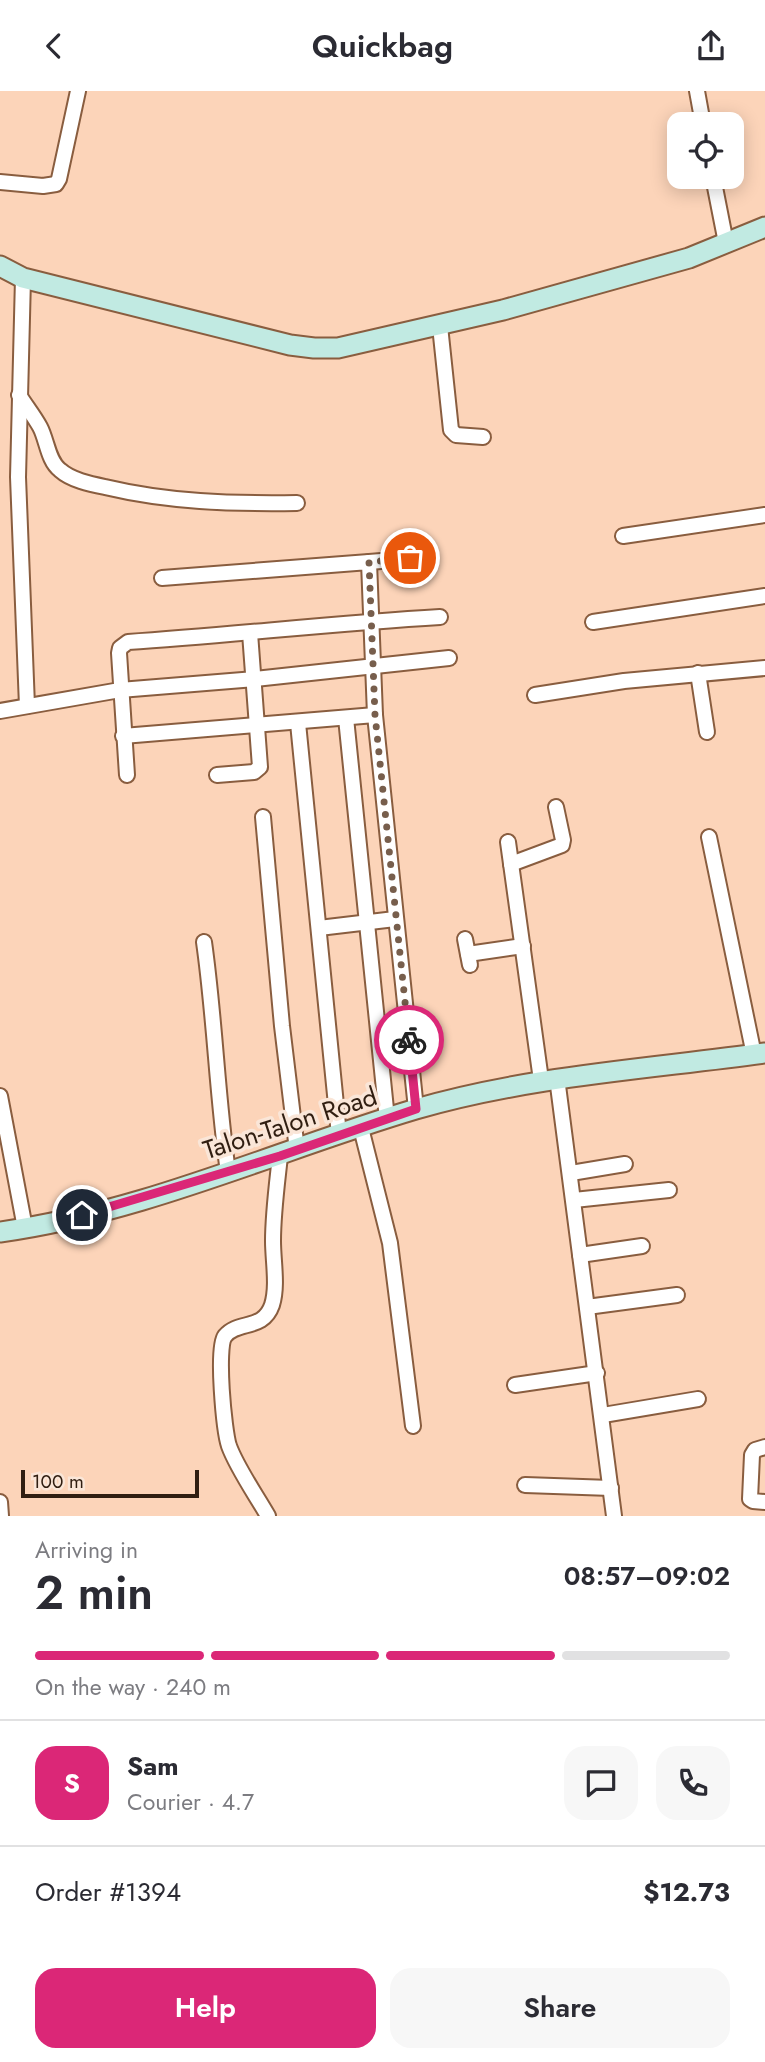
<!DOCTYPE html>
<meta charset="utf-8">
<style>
body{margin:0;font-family:Jost,sans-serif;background:#f7f7f7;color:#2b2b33;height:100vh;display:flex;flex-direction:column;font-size:26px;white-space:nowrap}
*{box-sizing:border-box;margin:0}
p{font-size:23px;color:#7c7c81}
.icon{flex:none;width:38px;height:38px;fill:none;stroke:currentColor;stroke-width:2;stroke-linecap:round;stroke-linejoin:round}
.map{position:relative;height:1425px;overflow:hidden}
.details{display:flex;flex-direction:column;background:#fff;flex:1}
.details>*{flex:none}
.tools{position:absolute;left:667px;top:21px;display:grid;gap:14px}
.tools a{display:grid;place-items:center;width:77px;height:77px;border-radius:14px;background:#fff;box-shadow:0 4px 18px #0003;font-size:35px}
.scale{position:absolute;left:21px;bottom:18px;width:178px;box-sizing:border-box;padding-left:7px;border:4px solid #301e11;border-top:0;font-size:19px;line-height:24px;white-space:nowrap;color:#301e11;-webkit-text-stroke:5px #fae6d8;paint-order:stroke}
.pin{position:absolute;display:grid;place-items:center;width:60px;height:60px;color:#fff;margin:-30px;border:4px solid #fff;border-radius:50%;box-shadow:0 2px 7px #0007}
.courier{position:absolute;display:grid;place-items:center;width:70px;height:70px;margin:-35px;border:5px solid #db2777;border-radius:50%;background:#fff;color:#222;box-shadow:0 2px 9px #0007}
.summary em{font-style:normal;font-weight:600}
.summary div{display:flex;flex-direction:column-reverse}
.summary{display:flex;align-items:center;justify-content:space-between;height:119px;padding:0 35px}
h1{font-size:46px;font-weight:600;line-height:52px}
.bar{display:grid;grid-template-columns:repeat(4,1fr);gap:10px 7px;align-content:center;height:84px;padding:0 35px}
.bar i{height:9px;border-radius:5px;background:#e1e1e2}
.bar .selected{background:#db2777}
.bar p{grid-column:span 4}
.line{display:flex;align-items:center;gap:18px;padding:0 35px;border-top:2px solid #e1e1e2}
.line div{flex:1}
.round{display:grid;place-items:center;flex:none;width:74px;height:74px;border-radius:21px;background:#f7f7f7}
.primary-button{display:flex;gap:14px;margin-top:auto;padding:14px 35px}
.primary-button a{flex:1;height:80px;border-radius:21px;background:#db2777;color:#fff;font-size:28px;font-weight:600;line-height:80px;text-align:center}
.primary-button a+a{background:#f7f7f7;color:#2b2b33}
header{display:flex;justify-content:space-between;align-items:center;height:91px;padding:0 35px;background:#fff;font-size:32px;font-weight:600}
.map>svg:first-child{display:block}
</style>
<header><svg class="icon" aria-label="back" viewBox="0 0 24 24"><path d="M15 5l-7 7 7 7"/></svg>Quickbag<svg class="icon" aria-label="share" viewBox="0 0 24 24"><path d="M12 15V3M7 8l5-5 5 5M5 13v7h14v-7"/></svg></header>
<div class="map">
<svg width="765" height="1425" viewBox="0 0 765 1425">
<rect width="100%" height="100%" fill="#fcd4b9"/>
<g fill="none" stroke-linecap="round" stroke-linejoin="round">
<g stroke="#895d3f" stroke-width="18">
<g id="street">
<polyline points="697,0 703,33"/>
<polyline points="713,86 726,152"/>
<polyline points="0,91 43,95 56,93 59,88 78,0"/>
<polyline points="23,187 18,386 27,615"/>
<polyline points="440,235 451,339 456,344 483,346"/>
<path d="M19 304C26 315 34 325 40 336 47 349 48 370 60 379 71 389 90 393 105 396 168 411 231 413 297 412"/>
<polyline points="623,445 765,424"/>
<polyline points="369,471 430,466"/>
<polyline points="162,487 369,471 375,624 416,1018"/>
<polyline points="593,531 765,505"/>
<polyline points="698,582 707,641"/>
<polyline points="535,604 624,590 765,577"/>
<polyline points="0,620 120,599 255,588 449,567"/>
<polyline points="346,627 387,1028"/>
<polyline points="298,632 339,1044"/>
<polyline points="123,645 375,624"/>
<path d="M127 684 119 562 120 557 128 551C232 544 336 532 440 526"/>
<polyline points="217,684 254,681 260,676 250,542"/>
<polyline points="263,726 282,935 297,1059"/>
<polyline points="709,746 754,964"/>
<polyline points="508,751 541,989"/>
<polyline points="511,773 562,754 563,749 556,716"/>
<polyline points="319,837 395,828"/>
<polyline points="465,848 470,874"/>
<path d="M204 851C215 928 217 1005 228 1081"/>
<polyline points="468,863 523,855"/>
<polyline points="557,987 614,1425"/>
<polyline points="0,1005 25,1137"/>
<polyline points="361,1037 390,1152 413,1335"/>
<polyline points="571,1082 625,1073"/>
<polyline points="574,1109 669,1099"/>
<polyline points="580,1164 642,1155"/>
<polyline points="587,1216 677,1204"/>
<polyline points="515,1294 597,1282"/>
<polyline points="603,1324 698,1308"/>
<polyline points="765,1356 755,1359 752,1364 750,1408 753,1410 765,1411"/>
<polyline points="525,1394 611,1397"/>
<polyline points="0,1411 1,1425"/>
<path d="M268 1425C256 1404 237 1377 229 1355 224 1340 216 1256 225 1245 238 1229 263 1240 272 1214 278 1195 273 1170 273 1150 273 1122 277 1093 280 1065"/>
</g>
</g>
<g stroke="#895d3f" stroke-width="23">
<g id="secondary">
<polyline points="0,175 23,187 290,254 314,257 338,257 503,219 689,167 765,136"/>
<path d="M0 1141C144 1121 278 1059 416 1018 530 985 648 978 765 962"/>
</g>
</g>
<use href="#street" stroke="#fff" stroke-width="14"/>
<use href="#secondary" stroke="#c1eae2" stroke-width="19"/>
</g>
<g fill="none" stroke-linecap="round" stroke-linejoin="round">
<polyline stroke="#775e4c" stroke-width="7" stroke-dasharray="0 12.6" points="409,949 375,624 369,471 410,467"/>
<polyline stroke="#db2777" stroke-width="9" points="82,1124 280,1065 416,1018 409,949"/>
</g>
<g text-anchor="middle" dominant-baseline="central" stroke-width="7" stroke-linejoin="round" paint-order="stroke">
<g font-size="26" fill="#301e11" stroke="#fae6d8">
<text transform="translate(290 1032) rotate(-18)">Talon-Talon Road</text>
</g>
</g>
</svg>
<div class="tools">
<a><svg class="icon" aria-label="locate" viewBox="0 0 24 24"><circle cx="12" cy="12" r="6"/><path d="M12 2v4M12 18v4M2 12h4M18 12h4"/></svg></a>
</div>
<div class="scale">100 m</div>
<div class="pin" style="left:410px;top:467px;background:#ea580c"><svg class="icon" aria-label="bag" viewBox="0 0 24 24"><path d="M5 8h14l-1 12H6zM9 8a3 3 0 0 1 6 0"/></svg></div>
<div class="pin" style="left:82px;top:1124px;background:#1f2937"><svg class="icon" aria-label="home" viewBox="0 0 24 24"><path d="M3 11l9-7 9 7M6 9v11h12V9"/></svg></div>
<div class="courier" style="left:409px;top:949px"><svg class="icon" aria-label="bike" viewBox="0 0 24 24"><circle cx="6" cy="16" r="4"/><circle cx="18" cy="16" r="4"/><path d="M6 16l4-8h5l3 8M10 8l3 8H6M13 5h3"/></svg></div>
</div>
<section class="details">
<div class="summary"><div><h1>2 min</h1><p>Arriving in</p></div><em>08:57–09:02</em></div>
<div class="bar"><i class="selected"></i><i class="selected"></i><i class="selected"></i><i></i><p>On the way · 240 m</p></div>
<div class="line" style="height:126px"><b class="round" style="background:#db2777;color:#fff">S</b><div><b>Sam</b><p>Courier · 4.7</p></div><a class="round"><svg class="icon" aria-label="chat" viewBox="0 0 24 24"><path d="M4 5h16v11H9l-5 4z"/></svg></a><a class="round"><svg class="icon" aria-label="phone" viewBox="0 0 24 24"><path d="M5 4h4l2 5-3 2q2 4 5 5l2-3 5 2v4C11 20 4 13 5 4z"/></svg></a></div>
<div class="line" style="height:91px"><div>Order #1394</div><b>$12.73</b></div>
<div class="primary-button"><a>Help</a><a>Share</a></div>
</section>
